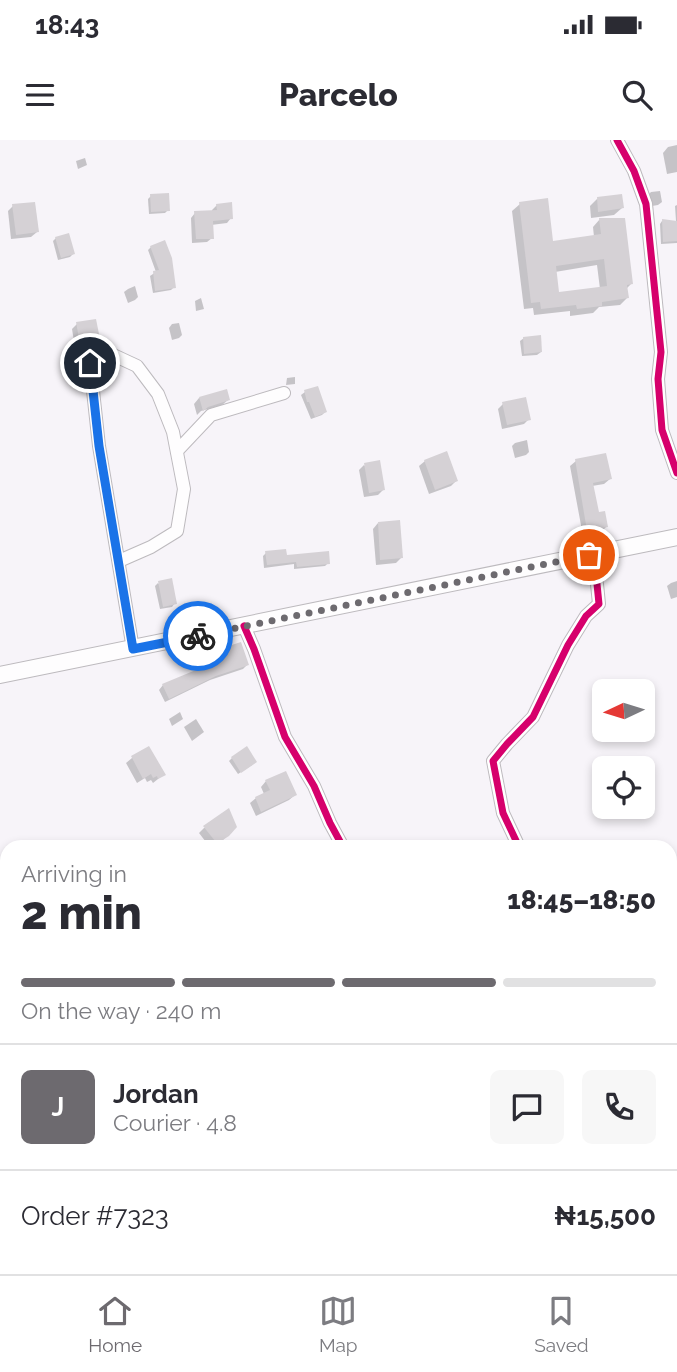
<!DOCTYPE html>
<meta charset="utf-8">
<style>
body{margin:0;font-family:Raleway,sans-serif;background:#f7f7f7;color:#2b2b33;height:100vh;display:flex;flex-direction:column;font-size:26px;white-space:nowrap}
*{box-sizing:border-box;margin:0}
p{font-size:23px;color:#7c7c81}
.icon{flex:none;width:38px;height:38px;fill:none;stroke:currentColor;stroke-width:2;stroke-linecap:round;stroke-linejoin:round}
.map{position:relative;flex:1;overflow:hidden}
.drawer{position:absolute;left:0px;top:700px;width:677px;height:434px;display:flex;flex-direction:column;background:#fff;border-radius:21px 21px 0 0;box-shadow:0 4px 10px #0003}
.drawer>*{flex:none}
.needle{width:46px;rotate:266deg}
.fabs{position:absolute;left:592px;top:539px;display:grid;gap:14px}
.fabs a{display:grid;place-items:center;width:63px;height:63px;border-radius:10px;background:#fff;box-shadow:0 4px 10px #0003;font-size:35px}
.pin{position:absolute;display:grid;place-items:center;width:60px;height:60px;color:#fff;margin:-30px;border:4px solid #fff;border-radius:50%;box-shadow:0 2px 7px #0007}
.courier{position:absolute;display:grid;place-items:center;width:70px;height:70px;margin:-35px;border:5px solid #1a73e8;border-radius:50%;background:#fff;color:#222;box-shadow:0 2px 9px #0007}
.headline em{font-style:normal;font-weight:800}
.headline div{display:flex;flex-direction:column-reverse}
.headline{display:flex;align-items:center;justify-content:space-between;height:119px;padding:0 21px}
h1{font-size:46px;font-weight:800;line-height:52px}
.bar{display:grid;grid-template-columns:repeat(4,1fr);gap:10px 7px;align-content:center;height:84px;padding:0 21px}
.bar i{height:9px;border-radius:5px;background:#e1e1e2}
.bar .active{background:#6d6a6f}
.bar p{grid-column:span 4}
.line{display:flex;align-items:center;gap:18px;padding:0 21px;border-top:2px solid #e1e1e2}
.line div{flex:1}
.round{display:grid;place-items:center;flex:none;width:74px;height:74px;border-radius:10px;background:#f7f7f7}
.status{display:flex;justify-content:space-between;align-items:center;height:49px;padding:0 35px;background:#fff;direction:ltr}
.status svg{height:19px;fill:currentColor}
header{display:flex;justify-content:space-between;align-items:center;height:91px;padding:0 21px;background:#fff;font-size:32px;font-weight:800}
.menu{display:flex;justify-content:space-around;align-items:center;height:98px;border-top:2px solid #e1e1e2;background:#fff;font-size:19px;color:#7c7c81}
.menu a{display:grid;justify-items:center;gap:4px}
.menu .active{color:#6d6a6f}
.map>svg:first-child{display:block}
</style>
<div class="status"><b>18:43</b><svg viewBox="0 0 49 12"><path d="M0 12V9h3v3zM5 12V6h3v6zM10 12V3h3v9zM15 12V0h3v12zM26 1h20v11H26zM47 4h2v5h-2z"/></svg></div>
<header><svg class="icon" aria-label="menu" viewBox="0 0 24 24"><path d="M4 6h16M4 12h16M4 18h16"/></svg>Parcelo<svg class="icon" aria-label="search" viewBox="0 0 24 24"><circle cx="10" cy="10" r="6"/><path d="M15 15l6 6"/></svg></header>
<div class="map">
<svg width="677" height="1134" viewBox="0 0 677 1134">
<rect width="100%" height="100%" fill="#f7f4f9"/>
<g fill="#0003" fill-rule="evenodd">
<polygon points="677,5 677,32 667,34 663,13 668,7"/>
<polygon points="85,18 87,25 78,29 76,21"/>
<polygon points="660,51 662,62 658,65 652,66 648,55 651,52"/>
<polygon points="151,56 168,70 165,73 149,74 148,59"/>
<polygon points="597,59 622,68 614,75 591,78 590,66"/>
<path d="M520 64 551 103 594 97 593 87 600 79 631 144 626 149 627 158 620 165 599 167 593 173 570 176V171L534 175 533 168 524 169 512 71ZM597 125 600 149 557 154 555 132Z"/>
<polygon points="217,65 231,78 227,83 211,85 212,98 207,102 192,103 191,78 195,73 212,72 212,70"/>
<polygon points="677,65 677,103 661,104 660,84 662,81 676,81 675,66"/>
<polygon points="13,66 37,92 31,97 11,99 8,71"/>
<polygon points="56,98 73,114 70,117 58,120 53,101"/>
<polygon points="151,107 174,147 171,150 153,153 150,136 156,132 148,110"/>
<polygon points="135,146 138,157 135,160 128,163 124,152 128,149"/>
<polygon points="201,158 204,169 196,171 195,161"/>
<polygon points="179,183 182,195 179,198 172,200 169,188 172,184"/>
<polygon points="77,184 99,211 93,217 77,220 72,189"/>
<polygon points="524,198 541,212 537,215 522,216 520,201"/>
<polygon points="295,237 295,244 286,245 287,238"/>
<polygon points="305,252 325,272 322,275 311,279 301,255"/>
<polygon points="199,258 228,260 222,265 201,271 197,275 194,264"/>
<polygon points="503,264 529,279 524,284 502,289 498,269"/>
<polygon points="527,300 529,312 526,315 515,318 512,306 515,303"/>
<polygon points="425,321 456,341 451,346 429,354 419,326"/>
<polygon points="576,321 610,339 604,344 592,346 598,374 606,387 601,392 583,396 570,326"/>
<polygon points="364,325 383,350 378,355 364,357 359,330"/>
<polygon points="378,383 401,418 396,423 376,425 373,389"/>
<polygon points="266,413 285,417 328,423 325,426 294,429 294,424 264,428 263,416"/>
<polygon points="677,441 677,457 671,459 667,446 671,443"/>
<polygon points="158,443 175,463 172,467 160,469 155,446"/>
<polygon points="217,511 247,525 243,529 210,540 165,562 159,550 163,545 216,523 213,515"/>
<polygon points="180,572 183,579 172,586 169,579"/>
<polygon points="196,579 204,592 192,601 184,587"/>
<polygon points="149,608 163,635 153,643 151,640 147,642 145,638 137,643 126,623 132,618"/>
<polygon points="232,618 252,625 238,634 229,621"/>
<polygon points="266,641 295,655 289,660 256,676 250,663 256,658 264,654 261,647"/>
<polygon points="235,687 222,701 214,706 209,706 199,693 204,688"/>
<polygon points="313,702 314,707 299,707 301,705"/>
<polygon points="677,1054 677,1118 670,1120 670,1056"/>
<polygon points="80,1127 99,1127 96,1131"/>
<polygon points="602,1127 649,1127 632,1133 631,1131 619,1134 603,1134"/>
</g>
<g fill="#d5d1d5" fill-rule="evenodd">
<polygon points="169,53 170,71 151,72 150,54"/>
<polygon points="622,54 624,68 598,72 597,57"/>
<path d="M548 58 553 101 601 94 599 78H625L633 144 627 145 629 158 602 162V166L577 169 576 165 541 169 540 162 531 163 519 62ZM604 119 607 146 559 152 556 126Z"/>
<polygon points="35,62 39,92 16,95 12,64"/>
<polygon points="232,62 233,79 213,81 214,99 196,99 194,71 217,70 216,64"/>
<polygon points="662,79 677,81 677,101 663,102"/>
<polygon points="69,93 75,114 61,118 55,97"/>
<polygon points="165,100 172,118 176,148 155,151 153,131 159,130 150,106"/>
<polygon points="96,179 102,209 100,212 82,215 76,182"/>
<polygon points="541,195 542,212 524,214 523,197"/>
<polygon points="318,246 327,272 315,277 309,262 307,262 304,250"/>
<polygon points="227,249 230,260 208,267 203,271 199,257"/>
<polygon points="526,257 531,280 507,285 502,262"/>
<polygon points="447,311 458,341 435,350 424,320"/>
<polygon points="606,313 612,339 593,343 599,372 605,371 608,387 587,391 575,319"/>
<polygon points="380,320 385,350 369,353 364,323"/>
<polygon points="400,380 403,418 380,420 378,382"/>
<polygon points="286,409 287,415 329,411 330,424 297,427 296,422 267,425 265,411"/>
<polygon points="172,438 177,464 163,467 158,441"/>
<polygon points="241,502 249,525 216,536 169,559 162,544 220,520 216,510"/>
<polygon points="149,606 166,635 158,639 157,636 153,638 151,634 143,639 131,616"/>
<polygon points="247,606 257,622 241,633 231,617"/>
<polygon points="286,631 297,655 261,672 255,657 270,650 265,640"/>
<polygon points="229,668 237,687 229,696 221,701 215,701 203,686"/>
</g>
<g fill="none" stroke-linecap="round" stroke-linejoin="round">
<g stroke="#bdbabe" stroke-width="14">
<g id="minor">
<polyline points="617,0 634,31 646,64 661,212 658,239 662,290 677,333"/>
<polyline points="109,213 137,226 158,254 173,292 184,349 177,391 151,407 119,421"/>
<polyline points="90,223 99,306 133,509"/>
<polyline points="177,311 211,275 284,253"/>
<polyline points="244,486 254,509 285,597 314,646 330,683 343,707"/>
<polyline points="519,707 503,673 493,621 507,604 533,577 568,505 586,476 599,464 597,444 589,415"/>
<polyline points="0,853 7,854"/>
<polyline points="0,913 7,893"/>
</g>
</g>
<g stroke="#bdbabe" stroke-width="18">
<polyline id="secondary" points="0,535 677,397"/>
</g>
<use href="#minor" stroke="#fefdfe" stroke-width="12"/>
<use href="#secondary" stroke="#fefdfe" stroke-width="16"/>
<g stroke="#fff" stroke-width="11">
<g id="cycleway">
<polyline points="617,0 634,31 646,64 661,212 658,239 662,290 677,333"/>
<polyline points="90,223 99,306 133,509"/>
<polyline points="244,486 254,509 285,597 314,646 330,683 343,707"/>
<polyline points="519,707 503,673 493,621 507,604 533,577 568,505 586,476 599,464 597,444 589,415"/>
</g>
</g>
<use href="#cycleway" stroke="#d6006c" stroke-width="7"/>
</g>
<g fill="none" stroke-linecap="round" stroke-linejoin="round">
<polyline stroke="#6d6a6f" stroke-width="7" stroke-dasharray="0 12.6" points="198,496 589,415"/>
<polyline stroke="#1a73e8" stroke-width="9" points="90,223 99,306 133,509 198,496"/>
</g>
</svg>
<div class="fabs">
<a><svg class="needle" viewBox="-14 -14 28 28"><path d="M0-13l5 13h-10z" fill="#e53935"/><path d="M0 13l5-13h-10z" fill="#7c7c81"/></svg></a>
<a><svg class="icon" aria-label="locate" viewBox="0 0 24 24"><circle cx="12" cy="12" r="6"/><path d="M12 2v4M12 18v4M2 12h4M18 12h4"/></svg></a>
</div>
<div class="pin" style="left:589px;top:415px;background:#ea580c"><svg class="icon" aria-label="bag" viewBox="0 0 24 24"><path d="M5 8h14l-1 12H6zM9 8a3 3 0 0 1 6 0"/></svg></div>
<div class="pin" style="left:90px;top:223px;background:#1f2937"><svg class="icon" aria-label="home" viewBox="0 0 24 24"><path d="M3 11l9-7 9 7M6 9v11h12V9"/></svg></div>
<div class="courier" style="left:198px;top:496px"><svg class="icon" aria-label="bike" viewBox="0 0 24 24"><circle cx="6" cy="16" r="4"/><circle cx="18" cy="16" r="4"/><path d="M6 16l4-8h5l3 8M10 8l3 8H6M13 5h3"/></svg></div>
<section class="drawer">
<div class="headline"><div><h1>2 min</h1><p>Arriving in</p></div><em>18:45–18:50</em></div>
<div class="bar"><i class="active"></i><i class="active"></i><i class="active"></i><i></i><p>On the way · 240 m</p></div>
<div class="line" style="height:126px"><b class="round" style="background:#6d6a6f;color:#fff">J</b><div><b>Jordan</b><p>Courier · 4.8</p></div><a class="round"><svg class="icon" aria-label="chat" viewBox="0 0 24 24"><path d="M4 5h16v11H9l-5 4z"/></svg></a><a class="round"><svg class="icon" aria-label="phone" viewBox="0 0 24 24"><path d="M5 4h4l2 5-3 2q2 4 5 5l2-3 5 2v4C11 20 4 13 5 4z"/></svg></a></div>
<div class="line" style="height:91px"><div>Order #7323</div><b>₦15,500</b></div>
</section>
</div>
<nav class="menu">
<a class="active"><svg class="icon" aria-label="home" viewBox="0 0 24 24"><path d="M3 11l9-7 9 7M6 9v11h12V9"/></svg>Home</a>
<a><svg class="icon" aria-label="map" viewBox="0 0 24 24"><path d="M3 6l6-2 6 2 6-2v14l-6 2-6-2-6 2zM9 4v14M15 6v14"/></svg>Map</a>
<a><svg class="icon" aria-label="saved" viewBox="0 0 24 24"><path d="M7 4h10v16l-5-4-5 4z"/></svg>Saved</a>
</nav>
